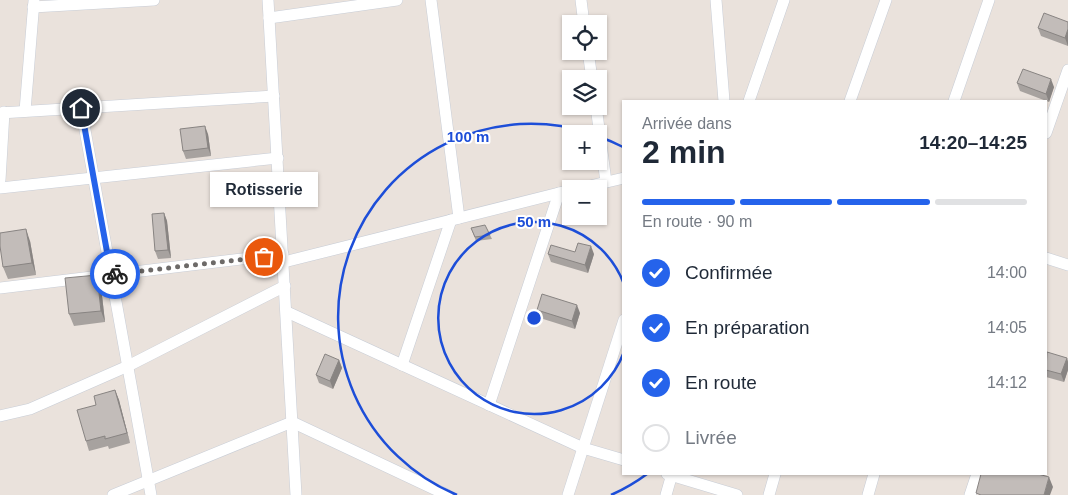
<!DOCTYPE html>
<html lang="fr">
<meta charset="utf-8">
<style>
body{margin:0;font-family:Helvetica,sans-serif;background:#f6f6f7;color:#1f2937;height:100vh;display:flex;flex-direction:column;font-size:19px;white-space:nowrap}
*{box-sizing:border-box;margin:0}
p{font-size:16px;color:#747a83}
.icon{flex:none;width:28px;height:28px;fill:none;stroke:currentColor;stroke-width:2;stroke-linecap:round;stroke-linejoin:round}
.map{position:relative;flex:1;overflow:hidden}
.side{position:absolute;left:622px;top:100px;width:425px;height:375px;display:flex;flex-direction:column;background:#fff;border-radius:0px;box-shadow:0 1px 4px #0004}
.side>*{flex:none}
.buttons{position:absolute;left:562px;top:15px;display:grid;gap:10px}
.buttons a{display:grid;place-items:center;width:45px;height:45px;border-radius:0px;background:#fff;box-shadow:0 1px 4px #0004;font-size:25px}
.pin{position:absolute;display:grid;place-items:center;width:42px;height:42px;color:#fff;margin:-21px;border:2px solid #fff;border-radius:50%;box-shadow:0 1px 5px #0007}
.courier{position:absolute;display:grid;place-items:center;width:50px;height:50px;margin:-25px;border:4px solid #2563eb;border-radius:50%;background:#fff;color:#222;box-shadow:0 1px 6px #0007}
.bubble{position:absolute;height:35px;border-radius:0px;background:#fff;box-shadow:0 1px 4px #0004;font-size:16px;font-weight:600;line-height:35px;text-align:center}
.overview em{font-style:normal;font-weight:600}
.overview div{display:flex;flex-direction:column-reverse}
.overview{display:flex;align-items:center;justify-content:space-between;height:85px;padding:0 20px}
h1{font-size:32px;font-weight:600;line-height:38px}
.bar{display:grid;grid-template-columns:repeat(4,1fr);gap:8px 5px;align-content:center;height:60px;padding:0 20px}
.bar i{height:6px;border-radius:4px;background:#e0e1e3}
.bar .active{background:#2563eb}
.bar p{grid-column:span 4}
ol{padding:0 20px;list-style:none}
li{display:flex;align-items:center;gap:15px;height:55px}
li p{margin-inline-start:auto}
li .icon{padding:5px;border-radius:50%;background:#2563eb;color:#fff;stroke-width:4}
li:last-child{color:#747a83}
li i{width:28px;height:28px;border:2px solid #e0e1e3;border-radius:50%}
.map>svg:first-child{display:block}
</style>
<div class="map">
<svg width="1068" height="495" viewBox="0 0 1068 495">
<rect width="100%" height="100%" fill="#eae2dc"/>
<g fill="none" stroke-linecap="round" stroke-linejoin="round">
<g stroke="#c8cdd6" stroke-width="12">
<g id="street">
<polyline points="268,0 296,495"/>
<polyline points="431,0 459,218"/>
<polyline points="581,0 584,24"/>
<polyline points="716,0 724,101"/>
<polyline points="33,7 154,0"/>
<polyline points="269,18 397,0"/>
<polyline points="588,51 592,79"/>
<polyline points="749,101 784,0"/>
<polyline points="850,101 886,0"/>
<polyline points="954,101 989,0"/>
<polyline points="596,106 606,182"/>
<polyline points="81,108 151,495"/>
<polyline points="25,111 34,1"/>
<polyline points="0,113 274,96"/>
<polyline points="1046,133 1068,70"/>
<polyline points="0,180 4,112"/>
<polyline points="0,188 278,158"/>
<polyline points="577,189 624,178"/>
<polyline points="1046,258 1068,265"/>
<polyline points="284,262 571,190"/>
<polyline points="0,288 283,254"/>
<polyline points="287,312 583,448 624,460"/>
<polyline points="402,365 451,220"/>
<polyline points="489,405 559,193"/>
<polyline points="0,416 30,409 128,366 285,286"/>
<polyline points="667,474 737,495"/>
<polyline points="113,495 292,422 447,495"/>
<polyline points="568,495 624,320"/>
<polyline points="666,495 672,474"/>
<polyline points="769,495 775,474"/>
<polyline points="868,495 874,474"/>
<polyline points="970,495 977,474"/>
</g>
</g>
<use href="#street" stroke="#fff" stroke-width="11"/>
</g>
<g fill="#a7a29f">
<polygon points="1068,22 1068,46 1041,36 1038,28"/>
<polygon points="1017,83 1054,87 1049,102 1020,91"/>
<polygon points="208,134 211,156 186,159 183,151"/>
<polygon points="164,213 167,221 171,258 158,259 155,251"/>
<polygon points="471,228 490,235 492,239 476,241"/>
<polygon points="30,241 36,275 8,279 3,267"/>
<polygon points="575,252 594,254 588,273 551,262 548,254"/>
<polygon points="97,275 101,287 105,322 74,326 69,314"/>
<polygon points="537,310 580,313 575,329 540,318"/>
<polygon points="1046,353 1067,358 1068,362 1068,370 1064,382 1046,377"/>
<polygon points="339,360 342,368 333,389 319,383 316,375"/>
<polygon points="115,390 119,400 130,443 109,449 108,446 89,451 86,441 96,405"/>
</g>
<g fill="#888482">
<polygon points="1068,29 1068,46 1065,38"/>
<polygon points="1051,79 1054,87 1049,102 1046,94"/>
<polygon points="205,126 208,134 211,156 208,148"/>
<polygon points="164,213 167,221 171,258 168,250"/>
<polygon points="26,229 30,241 36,275 32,263"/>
<polygon points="591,246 594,254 588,273 585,265"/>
<polygon points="97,275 101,287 105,322 101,311"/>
<polygon points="577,305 580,313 575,329 572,321"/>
<polygon points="1067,358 1068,362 1068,370 1064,382 1061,374"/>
<polygon points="339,360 342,368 333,389 330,381"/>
<polygon points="115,390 119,400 130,443 127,433"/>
<polygon points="1049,477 1053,487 1050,495 1044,495"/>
</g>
<g fill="#c2bcb9" stroke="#888482">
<polygon points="1044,13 1068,22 1068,29 1065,38 1038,28"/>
<polygon points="1023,69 1051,79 1046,94 1017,83"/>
<polygon points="205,126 208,148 183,151 180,129"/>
<polygon points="164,213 168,250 155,251 152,214"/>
<polygon points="485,225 490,235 475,237 471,228"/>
<polygon points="26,229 32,263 3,267 0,246 0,233"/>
<polygon points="578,243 591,246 585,265 548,254 551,245 575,252"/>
<polygon points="97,275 101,311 69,314 65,278"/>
<polygon points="542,294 577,305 572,321 537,310"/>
<polygon points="1047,352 1067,358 1061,374 1046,370"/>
<polygon points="325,354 339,360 330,381 316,375"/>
<polygon points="115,390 127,433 105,439 105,436 86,441 77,410 96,405 94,396"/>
<polygon points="981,474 1038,474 1049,477 1044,495 981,495 976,493"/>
</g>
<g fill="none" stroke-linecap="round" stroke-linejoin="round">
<polyline stroke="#6d6a68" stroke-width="5" stroke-dasharray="0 9" points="115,274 264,257"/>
<polyline stroke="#2563eb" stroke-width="6" points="81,108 111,274 115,274"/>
</g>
<g fill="none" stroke="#1d4ed8" stroke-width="2.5">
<path d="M624 352A96 96 0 1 1 624 284"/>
<path d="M647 474A193 193 0 0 1 611 495M457 495A193 193 0 0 1 590 133M600 137A193 193 0 0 1 623 147"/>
</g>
<circle cx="534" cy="318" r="8" fill="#1d4ed8" stroke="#fff" stroke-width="2.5"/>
<g font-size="15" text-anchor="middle" font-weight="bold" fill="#1d4ed8" stroke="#fff" stroke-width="4" stroke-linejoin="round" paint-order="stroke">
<text x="468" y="142">100 m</text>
<text x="534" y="227">50 m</text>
</g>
</svg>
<div class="buttons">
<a><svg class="icon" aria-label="locate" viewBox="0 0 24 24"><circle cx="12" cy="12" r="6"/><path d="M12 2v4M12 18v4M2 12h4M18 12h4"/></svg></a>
<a><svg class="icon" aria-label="layers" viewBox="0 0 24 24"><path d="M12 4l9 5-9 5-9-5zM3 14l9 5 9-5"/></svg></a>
<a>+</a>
<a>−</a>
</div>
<div class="pin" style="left:264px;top:257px;background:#ea580c"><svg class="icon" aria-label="bag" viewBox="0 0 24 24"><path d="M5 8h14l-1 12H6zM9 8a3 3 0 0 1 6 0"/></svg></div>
<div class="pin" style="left:81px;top:108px;background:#1f2937"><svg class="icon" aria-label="home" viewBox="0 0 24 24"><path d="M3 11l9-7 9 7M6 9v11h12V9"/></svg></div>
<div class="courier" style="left:115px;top:274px"><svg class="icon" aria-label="bike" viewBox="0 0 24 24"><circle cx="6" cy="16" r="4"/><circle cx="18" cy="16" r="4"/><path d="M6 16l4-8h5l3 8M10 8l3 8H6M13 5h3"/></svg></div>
<div class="bubble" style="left:210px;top:172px;width:108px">Rotisserie</div>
<section class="side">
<div class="overview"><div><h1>2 min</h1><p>Arrivée dans</p></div><em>14:20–14:25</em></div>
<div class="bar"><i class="active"></i><i class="active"></i><i class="active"></i><i></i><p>En route · 90 m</p></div>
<ol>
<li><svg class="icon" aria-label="check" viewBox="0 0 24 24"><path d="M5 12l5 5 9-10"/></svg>Confirmée<p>14:00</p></li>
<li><svg class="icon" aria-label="check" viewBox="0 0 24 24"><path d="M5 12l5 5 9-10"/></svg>En préparation<p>14:05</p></li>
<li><svg class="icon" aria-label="check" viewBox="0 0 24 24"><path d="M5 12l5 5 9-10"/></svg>En route<p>14:12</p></li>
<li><i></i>Livrée</li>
</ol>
</section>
</div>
